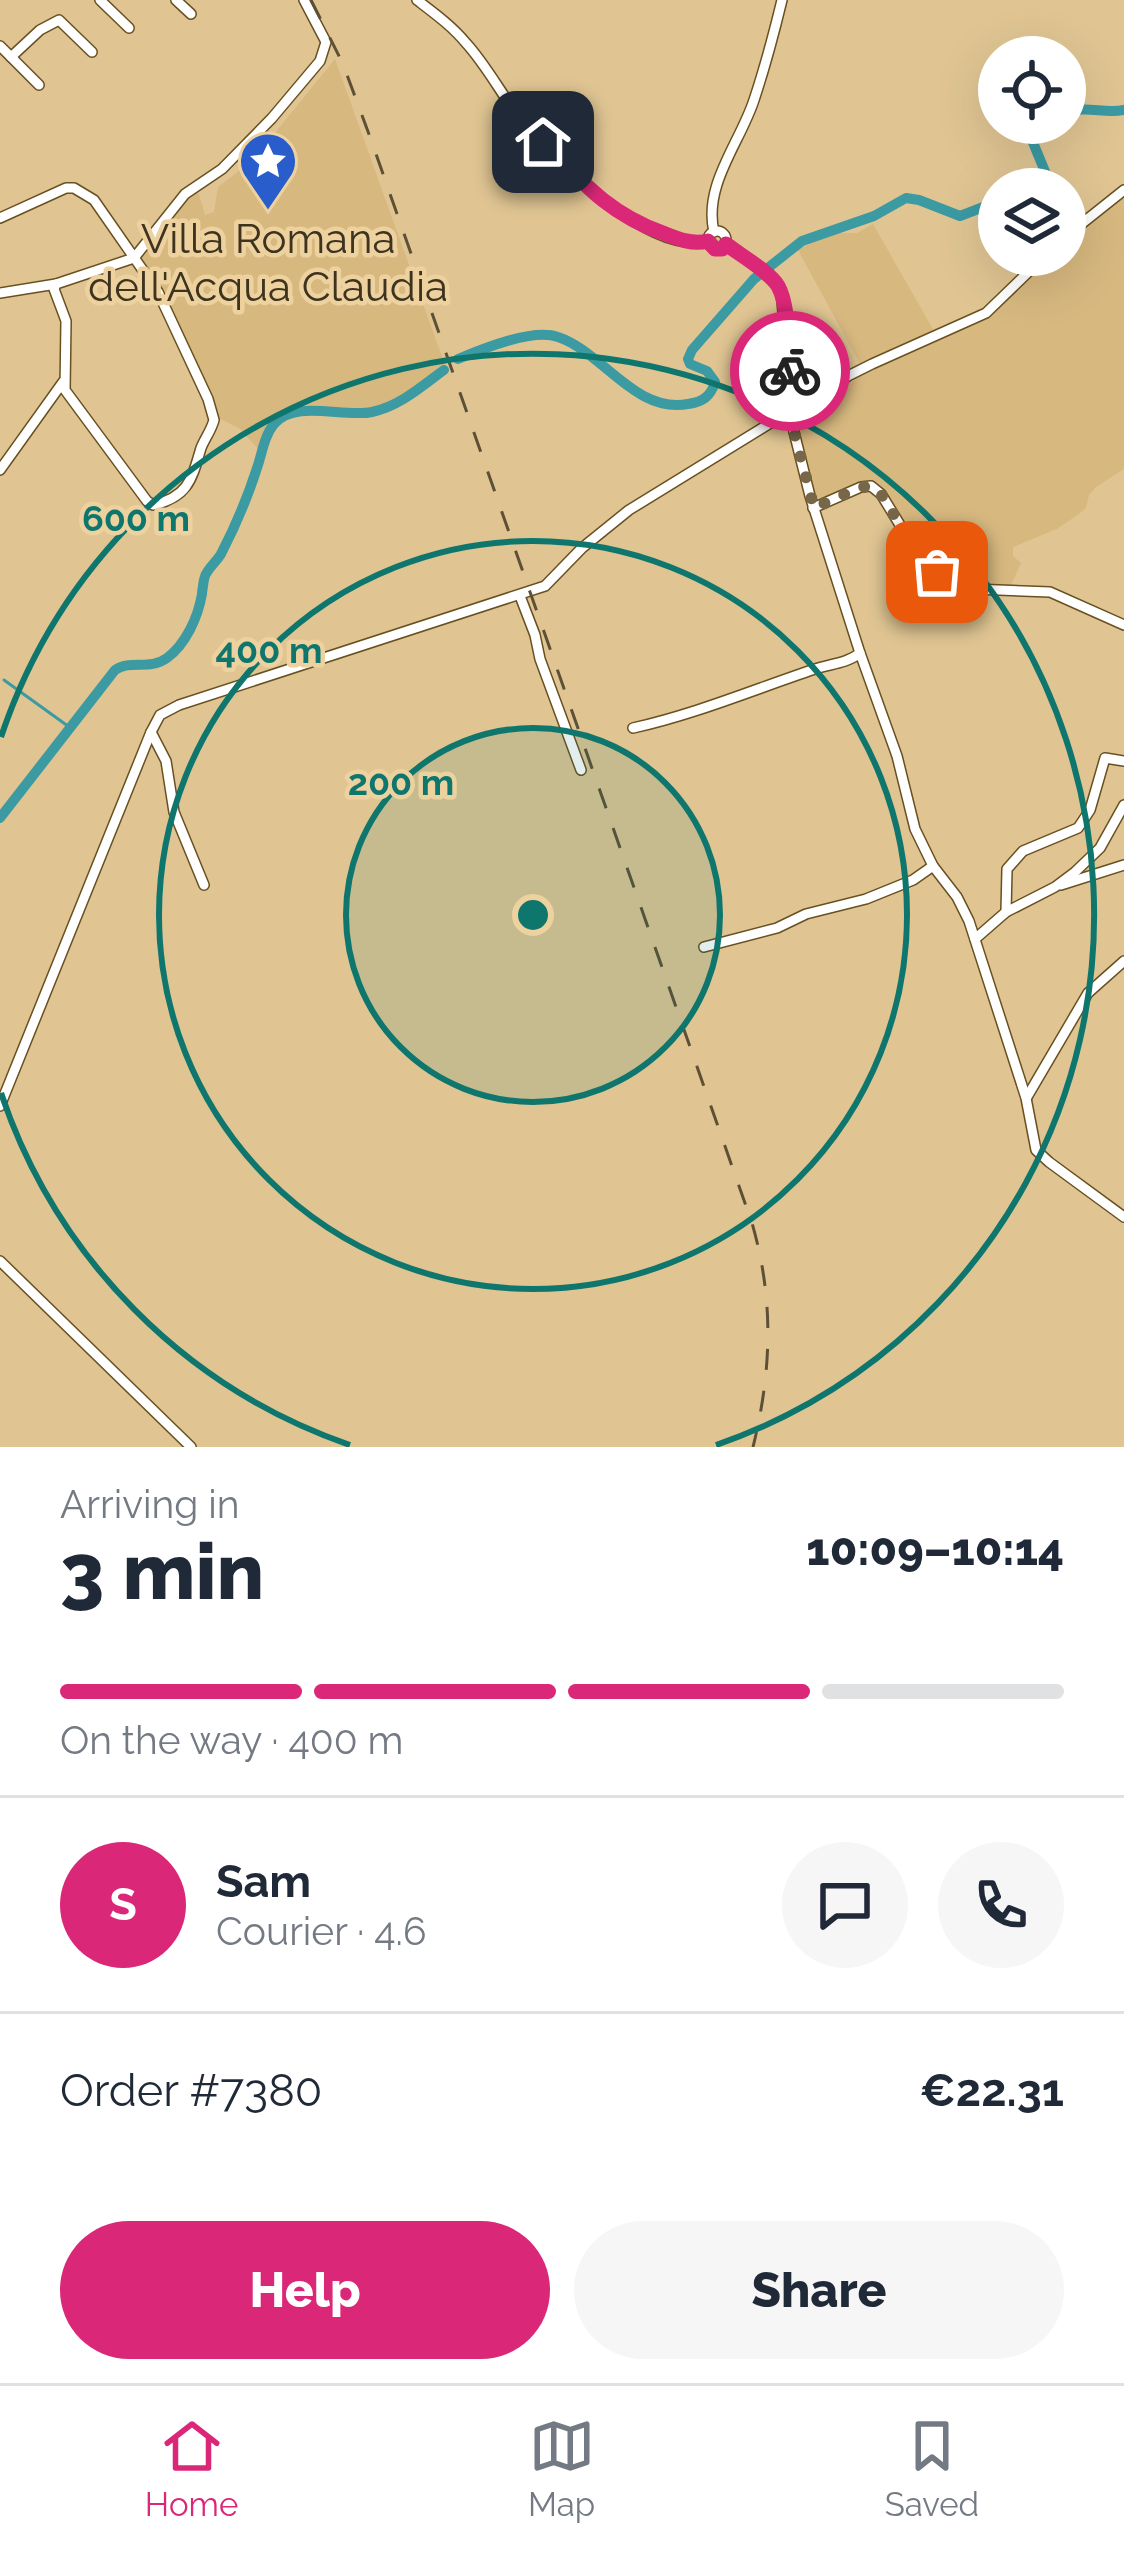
<!DOCTYPE html>
<meta charset="utf-8">
<style>
body{margin:0;font-family:Raleway,sans-serif;background:#f6f6f7;color:#1f2937;height:100vh;display:flex;flex-direction:column;font-size:45px;white-space:nowrap}
*{box-sizing:border-box;margin:0}
p{font-size:39px;color:#747a83}
.icon{flex:none;width:66px;height:66px;fill:none;stroke:currentColor;stroke-width:2;stroke-linecap:round;stroke-linejoin:round}
.map{position:relative;height:1447px;overflow:hidden}
.panel{display:flex;flex-direction:column;background:#fff;flex:1}
.panel>*{flex:none}
.buttons{position:absolute;left:978px;top:36px;display:grid;gap:24px}
.buttons a{display:grid;place-items:center;width:108px;height:108px;border-radius:50%;background:#fff;box-shadow:0 12px 48px #0002;font-size:60px}
.pin{position:absolute;display:grid;place-items:center;width:102px;height:102px;color:#fff;margin:-51px;border-radius:24px;box-shadow:0 6px 18px #0006}
.courier{position:absolute;display:grid;place-items:center;width:120px;height:120px;margin:-60px;border:9px solid #db2777;border-radius:50%;background:#fff;color:#222;box-shadow:0 3px 15px #0007}
.head em{font-style:normal;font-weight:800}
.head div{display:flex;flex-direction:column-reverse}
.head{display:flex;align-items:center;justify-content:space-between;height:204px;padding:0 60px}
h1{font-size:78px;font-weight:800;line-height:90px}
.bar{display:grid;grid-template-columns:repeat(4,1fr);gap:18px 12px;align-content:center;height:144px;padding:0 60px}
.bar i{height:15px;border-radius:9px;background:#e0e1e3}
.bar .active{background:#db2777}
.bar p{grid-column:span 4}
.line{display:flex;align-items:center;gap:30px;padding:0 60px;border-top:3px solid #e0e1e3}
.line div{flex:1}
.round{display:grid;place-items:center;flex:none;width:126px;height:126px;border-radius:63px;background:#f6f6f7}
.primary-button{display:flex;gap:24px;margin-top:auto;padding:24px 60px}
.primary-button a{flex:1;height:138px;border-radius:72px;background:#db2777;color:#fff;font-size:48px;font-weight:800;line-height:138px;text-align:center}
.primary-button a+a{background:#f6f6f7;color:#1f2937}
.menu{display:flex;justify-content:space-around;align-items:center;height:168px;border-top:3px solid #e0e1e3;background:#fff;font-size:33px;color:#747a83}
.menu a{display:grid;justify-items:center;gap:6px}
.menu .active{color:#db2777}
.map>svg:first-child{display:block}
</style>
<div class="map">
<svg width="1124" height="1447" viewBox="0 0 1124 1447">
<rect width="100%" height="100%" fill="#e0c593"/>
<g fill="#d7b87f">
<polygon points="335,59 445,365 406,396 382,407 351,411 290,411 268,426 261,452 239,428 220,419 142,263 143,250 189,192 197,188 205,215 214,212 218,187 253,160"/>
<polygon points="1124,193 1124,469 1096,487 1089,495 1086,508 1076,516 1057,529 1013,547 1013,556 1021,563 1011,585 958,582 918,549 898,513 877,485 859,483 830,496 821,498 816,496 812,490 797,427 812,407 872,369 994,312 1053,255 1065,255 1065,243"/>
<polygon points="873,224 934,331 860,364 798,250 823,236 833,233 857,233"/>
</g>
<g fill="none" stroke-linecap="round" stroke-linejoin="round">
<polyline stroke="#3b9aa2" stroke-width="3" points="4,680 72,729"/>
<g stroke="#3b9aa2" stroke-width="10">
<path d="M1065 113C1085 105 1104 114 1124 110"/>
<polyline points="1025,123 1046,174 1046,182 1042,189"/>
<path d="M458 359C482 349 533 328 558 337 603 352 635 414 688 404 703 402 711 396 715 382L707 371 690 364 688 359 692 350 754 279 802 241 874 216 906 198 919 200 960 216 999 201"/>
<path d="M0 818 115 670C131 659 149 671 167 658 186 644 198 617 202 594 202 593 204 577 205 576 208 568 217 561 221 554 235 527 248 496 257 468 262 454 264 436 274 424 295 399 343 418 372 412 400 406 422 386 444 370"/>
</g>
<g stroke="#685020" stroke-width="12">
<g id="minor">
<polyline points="100,0 129,28"/>
<polyline points="176,0 191,14"/>
<path d="M417 0C434 13 452 26 466 43 487 66 501 94 520 118 554 161 650 256 708 241"/>
<polyline points="0,46 39,85"/>
<polyline points="11,57 40,30 59,20 92,52"/>
<path d="M0 218 66 188H74L94 200 158 292 208 399 214 420C211 431 205 438 201 448 192 478 189 497 153 505L147 501 65 390 66 321 54 289 56 284 134 258"/>
<circle cx="717" cy="240" r="9"/>
<path d="M714 232C703 185 740 143 754 100 765 67 774 33 782 0"/>
<polyline points="1065,237 1124,190"/>
<polyline points="726,244 772,278 781,291 794,432 810,496 860,653 897,756 915,829 933,866 957,897 969,921 1026,1098 1036,1150 1049,1162 1124,1217"/>
<polyline points="134,258 185,194 222,169 272,118 320,61 326,42 304,0"/>
<polyline points="0,293 56,284"/>
<polyline points="0,470 63,382"/>
<polyline points="813,508 861,487 871,486 881,494 919,556 953,583 973,589 1050,592 1124,625"/>
<polyline points="520,596 535,635 540,659 581,770"/>
<path d="M633 728C696 714 755 689 815 669 830 664 848 663 860 653"/>
<polyline points="151,732 166,761 174,812 204,885"/>
<polyline points="1061,885 1124,865"/>
<polyline points="1006,912 1007,869 1023,851 1078,828 1090,810 1105,758 1124,761"/>
<polyline points="975,939 1006,912 1055,887 1075,872 1100,848 1124,805"/>
<polyline points="704,947 777,928 806,914 866,899 913,880 933,866"/>
<polyline points="1027,1097 1088,993 1124,961"/>
<polyline points="0,1106 151,732 160,715 179,705 545,586 582,548 629,510 785,414 802,408 848,376 872,364 986,313 1046,255"/>
<polyline points="0,1261 191,1447"/>
</g>
</g>
<use href="#minor" stroke="#fff" stroke-width="9"/>
<path stroke="#5e5036" stroke-width="3" stroke-dasharray="21 21" stroke-linecap="butt" d="M311 0 343 64 370 137 752 1223C774 1299 772 1370 753 1447"/>
</g>
<g fill="none" stroke-linecap="round" stroke-linejoin="round">
<polyline stroke="#776648" stroke-width="12" stroke-dasharray="0 21.6" points="790,371 794,432 814,508 861,487 871,486 881,494 919,556 937,572"/>
<path stroke="#db2777" stroke-width="15" d="M543 142C582 182 609 214 663 233 678 239 692 245 708 241L715 249H722L726 244C740 255 770 272 778 286 789 305 788 348 790 371"/>
</g>
<circle cx="533" cy="915" r="187" fill="#0f766e" fill-opacity=".12"/>
<g fill="none" stroke="#0f766e" stroke-width="6">
<circle cx="533" cy="915" r="187"/>
<circle cx="533" cy="915" r="374"/>
<path d="M350 1445A561 561 0 0 1 1 1093M1 737A561 561 0 1 1 716 1445"/>
</g>
<defs>
<g id="sight-pin" transform="scale(3)"><path d="M0 17L-7.5 6A9.5 9.5 0 1 1 7.5 6Z" fill="#295dcb" stroke="#edd29f"/><path d="M0-6L1.8-2.2L6-1.7L2.9 1.2L3.7 5.4L0 3.3L-3.7 5.4L-2.9 1.2L-6-1.7L-1.8-2.2Z" fill="#fff"/></g>
</defs>
<g fill-rule="evenodd">
<use href="#sight-pin" x="268" y="161"/>
</g>
<g text-anchor="middle" dominant-baseline="central" stroke-width="9" stroke-linejoin="round" paint-order="stroke">
<g font-size="42" fill="#3e331f" stroke="#edd29f">
<text x="268" y="238">Villa Romana<tspan x="268" dy="48">dell'Acqua Claudia</tspan></text>
</g>
</g>
<circle cx="533" cy="915" r="18" fill="#0f766e" stroke="#edd29f" stroke-width="6"/>
<g font-size="36" text-anchor="middle" font-weight="bold" fill="#0f766e" stroke="#edd29f" stroke-width="9" stroke-linejoin="round" paint-order="stroke">
<text x="136" y="531">600 m</text>
<text x="269" y="663">400 m</text>
<text x="401" y="795">200 m</text>
</g>
</svg>
<div class="buttons">
<a><svg class="icon" aria-label="locate" viewBox="0 0 24 24"><circle cx="12" cy="12" r="6"/><path d="M12 2v4M12 18v4M2 12h4M18 12h4"/></svg></a>
<a><svg class="icon" aria-label="layers" viewBox="0 0 24 24"><path d="M12 4l9 5-9 5-9-5zM3 14l9 5 9-5"/></svg></a>
</div>
<div class="pin" style="left:937px;top:572px;background:#ea580c"><svg class="icon" aria-label="bag" viewBox="0 0 24 24"><path d="M5 8h14l-1 12H6zM9 8a3 3 0 0 1 6 0"/></svg></div>
<div class="pin" style="left:543px;top:142px;background:#1f2937"><svg class="icon" aria-label="home" viewBox="0 0 24 24"><path d="M3 11l9-7 9 7M6 9v11h12V9"/></svg></div>
<div class="courier" style="left:790px;top:371px"><svg class="icon" aria-label="bike" viewBox="0 0 24 24"><circle cx="6" cy="16" r="4"/><circle cx="18" cy="16" r="4"/><path d="M6 16l4-8h5l3 8M10 8l3 8H6M13 5h3"/></svg></div>
</div>
<section class="panel">
<div class="head"><div><h1>3 min</h1><p>Arriving in</p></div><em>10:09–10:14</em></div>
<div class="bar"><i class="active"></i><i class="active"></i><i class="active"></i><i></i><p>On the way · 400 m</p></div>
<div class="line" style="height:216px"><b class="round" style="background:#db2777;color:#fff">S</b><div><b>Sam</b><p>Courier · 4.6</p></div><a class="round"><svg class="icon" aria-label="chat" viewBox="0 0 24 24"><path d="M4 5h16v11H9l-5 4z"/></svg></a><a class="round"><svg class="icon" aria-label="phone" viewBox="0 0 24 24"><path d="M5 4h4l2 5-3 2q2 4 5 5l2-3 5 2v4C11 20 4 13 5 4z"/></svg></a></div>
<div class="line" style="height:156px"><div>Order #7380</div><b>€22.31</b></div>
<div class="primary-button"><a>Help</a><a>Share</a></div>
</section>
<nav class="menu">
<a class="active"><svg class="icon" aria-label="home" viewBox="0 0 24 24"><path d="M3 11l9-7 9 7M6 9v11h12V9"/></svg>Home</a>
<a><svg class="icon" aria-label="map" viewBox="0 0 24 24"><path d="M3 6l6-2 6 2 6-2v14l-6 2-6-2-6 2zM9 4v14M15 6v14"/></svg>Map</a>
<a><svg class="icon" aria-label="saved" viewBox="0 0 24 24"><path d="M7 4h10v16l-5-4-5 4z"/></svg>Saved</a>
</nav>
